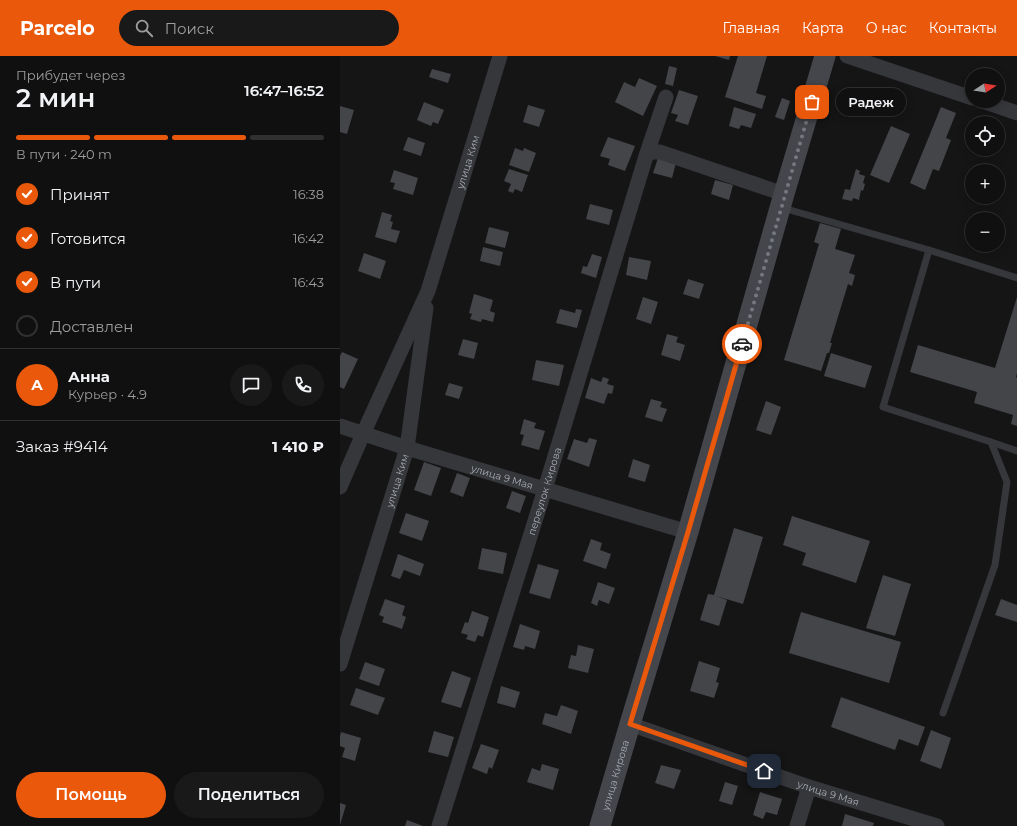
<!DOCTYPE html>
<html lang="ru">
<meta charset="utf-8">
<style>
body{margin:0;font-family:Montserrat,sans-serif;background:#191919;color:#f1f3f6;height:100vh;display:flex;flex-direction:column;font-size:15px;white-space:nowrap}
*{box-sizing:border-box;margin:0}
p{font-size:13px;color:#9c9d9f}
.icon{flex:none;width:22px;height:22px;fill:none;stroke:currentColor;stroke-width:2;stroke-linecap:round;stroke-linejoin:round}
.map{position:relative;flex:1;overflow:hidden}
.panel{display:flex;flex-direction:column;background:#101010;width:340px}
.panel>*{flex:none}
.needle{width:26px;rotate:78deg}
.controls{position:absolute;left:625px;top:12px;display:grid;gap:8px}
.controls a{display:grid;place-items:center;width:40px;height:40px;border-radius:50%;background:#101010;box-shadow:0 2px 10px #0003,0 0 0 1px #303030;font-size:20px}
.pin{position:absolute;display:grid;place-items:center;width:34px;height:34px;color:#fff;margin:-17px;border-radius:8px;box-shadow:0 2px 6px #0006}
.courier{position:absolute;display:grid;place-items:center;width:40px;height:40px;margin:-20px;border:3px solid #ea580c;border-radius:50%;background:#fff;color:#222;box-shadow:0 1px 5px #0007}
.bubble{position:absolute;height:28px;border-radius:14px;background:#101010;box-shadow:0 2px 10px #0003,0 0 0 1px #303030;font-size:13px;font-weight:600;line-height:28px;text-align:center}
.headline em{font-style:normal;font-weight:600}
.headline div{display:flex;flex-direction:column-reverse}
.headline{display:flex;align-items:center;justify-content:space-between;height:68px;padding:0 16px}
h1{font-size:26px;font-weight:600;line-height:30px}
.bar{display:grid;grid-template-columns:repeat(4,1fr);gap:6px 4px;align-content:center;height:48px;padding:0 16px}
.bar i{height:5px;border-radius:3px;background:#303030}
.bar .current{background:#ea580c}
.bar p{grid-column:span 4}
.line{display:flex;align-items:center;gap:10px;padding:0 16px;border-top:1px solid #303030}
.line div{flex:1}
.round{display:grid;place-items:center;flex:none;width:42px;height:42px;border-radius:21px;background:#191919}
ol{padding:0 16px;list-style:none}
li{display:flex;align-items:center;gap:12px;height:44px}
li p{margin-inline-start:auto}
li .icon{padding:4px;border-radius:50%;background:#ea580c;color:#fff;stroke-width:4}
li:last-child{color:#9c9d9f}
li i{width:22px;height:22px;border:2px solid #303030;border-radius:50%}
.action{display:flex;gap:8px;margin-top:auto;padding:8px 16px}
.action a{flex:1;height:46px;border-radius:24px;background:#ea580c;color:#fff;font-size:16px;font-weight:600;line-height:46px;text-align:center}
.action a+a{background:#191919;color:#f1f3f6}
header{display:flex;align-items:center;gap:24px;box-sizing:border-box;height:56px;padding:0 20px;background:#ea580c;color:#fff}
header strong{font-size:19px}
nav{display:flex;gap:22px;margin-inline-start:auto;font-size:14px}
.search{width:280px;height:36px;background:#191919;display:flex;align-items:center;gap:10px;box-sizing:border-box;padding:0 14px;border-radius:22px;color:#9c9d9f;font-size:15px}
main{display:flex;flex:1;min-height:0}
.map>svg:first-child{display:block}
</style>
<header>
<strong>Parcelo</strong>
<div class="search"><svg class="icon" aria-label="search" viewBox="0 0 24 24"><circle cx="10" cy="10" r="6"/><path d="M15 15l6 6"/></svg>Поиск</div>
<nav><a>Главная</a><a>Карта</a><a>О нас</a><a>Контакты</a></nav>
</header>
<main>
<section class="panel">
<div class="headline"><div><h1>2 мин</h1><p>Прибудет через</p></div><em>16:47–16:52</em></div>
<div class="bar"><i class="current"></i><i class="current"></i><i class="current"></i><i></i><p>В пути · 240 m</p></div>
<ol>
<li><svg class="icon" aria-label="check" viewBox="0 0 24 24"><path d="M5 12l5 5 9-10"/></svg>Принят<p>16:38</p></li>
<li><svg class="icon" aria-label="check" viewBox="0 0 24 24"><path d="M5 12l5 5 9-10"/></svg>Готовится<p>16:42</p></li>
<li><svg class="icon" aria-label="check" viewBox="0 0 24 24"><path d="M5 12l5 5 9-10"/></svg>В пути<p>16:43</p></li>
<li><i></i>Доставлен</li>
</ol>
<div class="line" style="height:72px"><b class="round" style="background:#ea580c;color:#fff">А</b><div><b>Анна</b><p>Курьер · 4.9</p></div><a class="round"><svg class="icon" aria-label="chat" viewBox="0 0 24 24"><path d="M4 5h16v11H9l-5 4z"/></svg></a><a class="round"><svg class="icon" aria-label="phone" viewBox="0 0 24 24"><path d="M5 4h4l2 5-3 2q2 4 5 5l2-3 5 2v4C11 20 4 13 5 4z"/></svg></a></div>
<div class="line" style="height:52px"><div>Заказ #9414</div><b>1 410 ₽</b></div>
<div class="action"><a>Помощь</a><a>Поделиться</a></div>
</section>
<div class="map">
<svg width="677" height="770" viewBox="0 0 677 770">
<rect width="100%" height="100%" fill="#151516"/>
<g fill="#444549">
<polygon points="375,0 390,0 389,4"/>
<polygon points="398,0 427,0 416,37 426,40 422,53 385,41"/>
<polygon points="329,10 337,12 333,30 325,28"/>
<polygon points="92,13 111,18 108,27 89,21"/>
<polygon points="299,22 317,30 303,60 275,46 284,26 295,31"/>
<polygon points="339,34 358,40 348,69 335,65 338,59 331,57"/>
<polygon points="442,42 450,45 444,64 435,61"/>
<polygon points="84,46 104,54 98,68 93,66 91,70 77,64"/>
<polygon points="188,49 205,54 199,71 183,66"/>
<polygon points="0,50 14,54 7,78 0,76"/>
<polygon points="394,51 416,58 411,72 401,69 399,73 389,70"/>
<polygon points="601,51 616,57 606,82 611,84 599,115 593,113 585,134 570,127"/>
<polygon points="551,70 570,78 549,127 530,119"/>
<polygon points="68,81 85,87 81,100 63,94"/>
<polygon points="268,81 295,90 285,115 268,109 270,103 260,100"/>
<polygon points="175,92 183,95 184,92 196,97 189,116 169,109"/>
<polygon points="318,102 336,107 332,122 313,117"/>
<polygon points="169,113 188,119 182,136 175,133 173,137 168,135 171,128 164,125"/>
<polygon points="516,113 520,115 519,118 525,120 523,127 525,128 523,135 521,134 519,144 513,142 512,145 502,143 505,133 510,134"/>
<polygon points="54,114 78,122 73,139 53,133 55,127 50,126"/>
<polygon points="375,124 393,129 389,144 371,138"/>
<polygon points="250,148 273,154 269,169 246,163"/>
<polygon points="42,156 52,159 50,165 53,166 51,173 60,175 56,187 35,181"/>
<polygon points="480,167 501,173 495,193 515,199 509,217 515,219 512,230 508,228 490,287 492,287 489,297 487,297 481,315 444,304 479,188 474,186"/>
<polygon points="149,171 169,176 165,192 145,187"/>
<polygon points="143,191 163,196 160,210 140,205"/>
<polygon points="24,197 46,205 40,223 18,215"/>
<polygon points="252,198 262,201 256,222 241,217 243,210 247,211"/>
<polygon points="289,201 311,205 307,224 286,219"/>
<polygon points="348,223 364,228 359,243 343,238"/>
<polygon points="134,238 153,244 150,255 155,257 153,266 142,263 141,266 130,263 132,258 129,257"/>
<polygon points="303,241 318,246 311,268 296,263"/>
<polygon points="677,241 677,317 676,321 677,322 677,370 671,368 673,359 634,347 637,336 570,316 578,289 655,312"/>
<polygon points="220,253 235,257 236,253 242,254 237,272 216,267"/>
<polygon points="327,278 338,281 336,286 345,289 340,305 321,299"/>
<polygon points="123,283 138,287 134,303 118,299"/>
<polygon points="2,296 18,303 4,333 0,331 0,300"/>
<polygon points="491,297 532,310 525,332 484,320"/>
<polygon points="196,304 224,309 219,330 192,324"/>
<polygon points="263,321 269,323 267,328 274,330 272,338 268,337 264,348 245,342 251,322 261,326"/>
<polygon points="109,327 123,331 119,343 105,339"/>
<polygon points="311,343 322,346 320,351 327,353 322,366 305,361"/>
<polygon points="426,345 441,351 431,379 416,374"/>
<polygon points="184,363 196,367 194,372 205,375 199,394 181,389 184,379 180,378"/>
<polygon points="249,382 257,384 249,411 227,403 234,383 247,387"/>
<polygon points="293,403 310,409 305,426 288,421"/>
<polygon points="84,406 101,412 91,440 74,434"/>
<polygon points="117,417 130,422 123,441 110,436"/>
<polygon points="172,435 186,440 180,457 166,452"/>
<polygon points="66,457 89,465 82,485 59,477"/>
<polygon points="452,460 530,485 516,527 462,509 466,497 443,489"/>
<polygon points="394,472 423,481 403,548 376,540 387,544 379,570 360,564 368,538 374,539"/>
<polygon points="251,483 262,487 260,494 271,498 266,513 243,505"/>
<polygon points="142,492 167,497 163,518 138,513"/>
<polygon points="58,498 84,508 80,520 64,514 60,523 51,520"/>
<polygon points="198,508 219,514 210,543 189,537"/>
<polygon points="543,519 571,528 555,580 526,572"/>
<polygon points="258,526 275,532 269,548 259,544 257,550 251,547"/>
<polygon points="45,543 65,550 62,559 66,561 62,573 42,566 44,561 39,559"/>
<polygon points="661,543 677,549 677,566 655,559"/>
<polygon points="132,555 149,561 143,581 138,579 135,586 126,583 128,579 121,577 125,566 128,567"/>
<polygon points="461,556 561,586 549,627 449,597"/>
<polygon points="180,568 200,575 195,593 185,590 184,594 173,591"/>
<polygon points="238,589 254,593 248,617 228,612 231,599 236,600"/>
<polygon points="359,605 380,612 376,626 379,627 374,642 350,635"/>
<polygon points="25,606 45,613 39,630 19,623"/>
<polygon points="112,615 131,622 121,652 101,646"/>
<polygon points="161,630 180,636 175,652 157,647"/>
<polygon points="16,632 45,642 38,659 10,649"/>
<polygon points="501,641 585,671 578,690 559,683 555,694 491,671"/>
<polygon points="221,649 238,655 231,678 202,668 205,657 217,660"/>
<polygon points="591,674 611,682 601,713 580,705"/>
<polygon points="94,675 114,681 108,701 88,696"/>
<polygon points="1,676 21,682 15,705 2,701 5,692 0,690 0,680"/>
<polygon points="141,688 159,694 152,713 149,711 147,718 132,712"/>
<polygon points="202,708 219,713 213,734 187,726 192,712 200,715"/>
<polygon points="321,709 341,714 334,733 315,727"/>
<polygon points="385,726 398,730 392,749 379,745"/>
<polygon points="420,736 442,743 437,759 426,756 423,763 413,759"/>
<polygon points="0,747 6,749 0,769"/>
<polygon points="505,758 534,767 533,770 502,770"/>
<polygon points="67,764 83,770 65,770"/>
</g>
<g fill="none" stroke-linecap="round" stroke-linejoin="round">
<g stroke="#36373b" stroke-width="7">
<polyline points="443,152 589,194 543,351 651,386 667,426 655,509 603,657"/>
<polyline points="589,194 677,222"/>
<polyline points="651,386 677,395"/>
</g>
<g stroke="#36373b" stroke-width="15">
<polyline points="507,0 632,42"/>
<polyline points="642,45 677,57"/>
<polyline points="306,100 311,96 320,96 444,138"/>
<path id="s1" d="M0 370 67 392 348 476"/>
<path id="s2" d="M0 431 23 378 88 235 160 0"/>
<path id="s3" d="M0 608 67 392 86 252"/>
<path id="s4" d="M290 668 469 731 597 770"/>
<path id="s5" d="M99 770 205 433 306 100 326 41"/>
<polyline points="457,770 469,731"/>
</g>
<path stroke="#44464b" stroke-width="21" id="s6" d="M260 770 290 668 348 476 444 138 485 0"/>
</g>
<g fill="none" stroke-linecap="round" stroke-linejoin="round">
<polyline stroke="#75787e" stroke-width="4" stroke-dasharray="0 7.2" points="402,288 472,46"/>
<polyline stroke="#ea580c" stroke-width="5" points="402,288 348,476 290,668 424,715"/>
</g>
<g text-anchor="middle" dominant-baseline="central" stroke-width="3" stroke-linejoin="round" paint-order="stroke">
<g font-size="10" fill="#a8adb6" stroke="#101011">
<text stroke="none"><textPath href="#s2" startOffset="350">улица Ким</textPath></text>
<text stroke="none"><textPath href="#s1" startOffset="170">улица 9 Мая</textPath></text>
<text stroke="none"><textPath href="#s3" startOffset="192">улица Ким</textPath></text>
<text stroke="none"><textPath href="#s5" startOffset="351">переулок Кирова</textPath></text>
<text stroke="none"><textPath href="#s6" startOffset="53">улица Кирова</textPath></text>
<text stroke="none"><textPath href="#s4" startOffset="210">улица 9 Мая</textPath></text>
</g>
</g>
</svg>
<div class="controls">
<a><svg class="needle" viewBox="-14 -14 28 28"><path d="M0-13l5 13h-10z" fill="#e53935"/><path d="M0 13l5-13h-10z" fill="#9c9d9f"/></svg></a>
<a><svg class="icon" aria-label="locate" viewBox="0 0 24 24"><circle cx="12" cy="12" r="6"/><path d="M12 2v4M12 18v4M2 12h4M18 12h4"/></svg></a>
<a>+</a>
<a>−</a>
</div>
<div class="pin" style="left:472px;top:46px;background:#ea580c"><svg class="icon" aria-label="bag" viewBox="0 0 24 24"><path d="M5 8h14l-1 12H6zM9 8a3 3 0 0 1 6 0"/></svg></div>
<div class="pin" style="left:424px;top:715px;background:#1f2937"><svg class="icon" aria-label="home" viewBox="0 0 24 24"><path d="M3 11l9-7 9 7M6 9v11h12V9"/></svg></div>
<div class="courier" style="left:402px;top:288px"><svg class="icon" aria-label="car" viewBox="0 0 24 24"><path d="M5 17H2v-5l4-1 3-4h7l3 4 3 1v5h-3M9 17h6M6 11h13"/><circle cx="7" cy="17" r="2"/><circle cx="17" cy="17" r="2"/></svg></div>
<div class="bubble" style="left:496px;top:32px;width:70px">Радеж</div>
</div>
</main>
